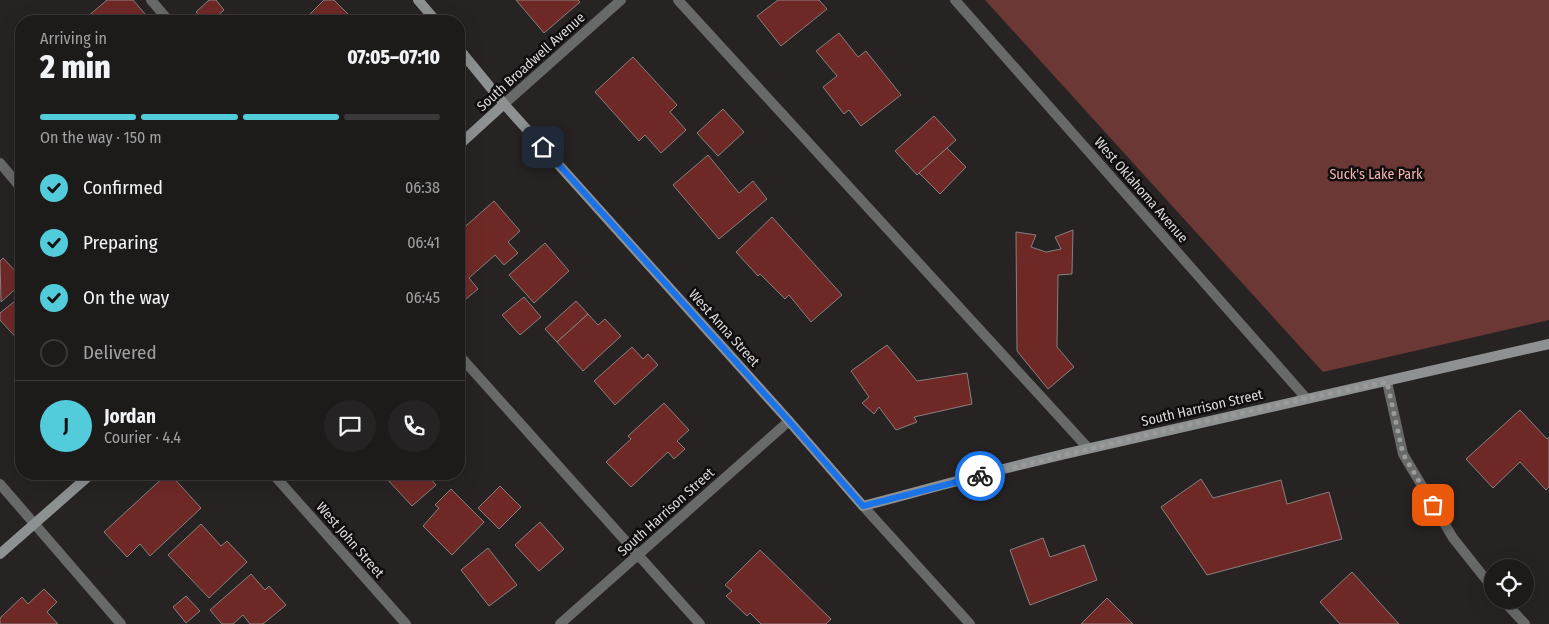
<!DOCTYPE html>
<meta charset="utf-8">
<style>
body{margin:0;font-family:"Fira Sans Condensed",sans-serif;background:#252323;color:#f1f3f6;height:100vh;display:flex;flex-direction:column;font-size:19px;white-space:nowrap}
*{box-sizing:border-box;margin:0}
p{font-size:16px;color:#a0a1a2}
.icon{flex:none;width:28px;height:28px;fill:none;stroke:currentColor;stroke-width:2;stroke-linecap:round;stroke-linejoin:round}
.map{position:relative;flex:1;overflow:hidden}
.drawer{position:absolute;left:15px;top:15px;width:450px;height:465px;display:flex;flex-direction:column;background:#1d1a1a;border-radius:20px;box-shadow:0 5px 20px #0002,0 0 0 1px #3b3839}
.drawer>*{flex:none}
.controls{position:absolute;left:1484px;top:559px;display:grid;gap:10px}
.controls a{display:grid;place-items:center;width:50px;height:50px;border-radius:50%;background:#1d1a1a;box-shadow:0 5px 20px #0002,0 0 0 1px #3b3839;font-size:25px}
.pin{position:absolute;display:grid;place-items:center;width:42px;height:42px;color:#fff;margin:-21px;border-radius:10px;box-shadow:0 2px 8px #0006}
.courier{position:absolute;display:grid;place-items:center;width:50px;height:50px;margin:-25px;border:4px solid #1a73e8;border-radius:50%;background:#fff;color:#222;box-shadow:0 1px 6px #0007}
.summary em{font-style:normal;font-weight:800}
.summary div{display:flex;flex-direction:column-reverse}
.summary{display:flex;align-items:center;justify-content:space-between;height:85px;padding:0 25px}
h1{font-size:32px;font-weight:800;line-height:38px}
.bar{display:grid;grid-template-columns:repeat(4,1fr);gap:8px 5px;align-content:center;height:60px;padding:0 25px}
.bar i{height:6px;border-radius:4px;background:#3b3839}
.bar .selected{background:#52cbda}
.bar p{grid-column:span 4}
.line{display:flex;align-items:center;gap:12px;padding:0 25px;border-top:1px solid #3b3839}
.line div{flex:1}
.round{display:grid;place-items:center;flex:none;width:52px;height:52px;border-radius:26px;background:#252323}
ol{padding:0 25px;list-style:none}
li{display:flex;align-items:center;gap:15px;height:55px}
li p{margin-inline-start:auto}
li .icon{padding:5px;border-radius:50%;background:#52cbda;color:#111;stroke-width:4}
li:last-child{color:#a0a1a2}
li i{width:28px;height:28px;border:2px solid #3b3839;border-radius:50%}
.map>svg:first-child{display:block}
</style>
<div class="map">
<svg width="1549" height="624" viewBox="0 0 1549 624">
<rect width="100%" height="100%" fill="#272323"/>
<polygon fill="#6b3835" points="985,0 1549,0 1549,320 1323,372"/>
<g fill="#6e2927" stroke="#858180">
<polygon points="107,0 133,0 151,21 89,21 86,18"/>
<polygon points="209,0 216,0 224,10 212,21 204,21 196,12"/>
<polygon points="324,0 334,0 351,17 347,21 306,21 304,20"/>
<polygon points="516,0 578,0 580,2 544,33"/>
<polygon points="778,0 819,0 827,9 781,46 757,16"/>
<polygon points="839,33 858,57 866,51 901,95 861,126 849,110 844,114 823,87 837,76 816,51"/>
<polygon points="633,57 677,105 670,112 686,130 661,153 645,135 639,141 595,92"/>
<polygon points="723,109 744,132 718,156 697,133"/>
<polygon points="934,116 956,140 917,175 895,151"/>
<polygon points="947,148 966,167 940,194 919,173"/>
<polygon points="708,155 739,193 753,181 767,199 719,239 673,185"/>
<polygon points="494,201 520,231 508,242 518,253 504,265 495,255 469,278 478,289 459,305 459,232"/>
<polygon points="772,217 842,295 811,322 789,295 785,299 760,274 758,276 736,252"/>
<polygon points="1073,230 1072,274 1058,275 1057,347 1074,367 1048,389 1017,351 1016,232 1036,235 1031,247 1046,252 1061,249 1055,237"/>
<polygon points="545,243 569,271 534,303 509,275"/>
<polygon points="3,258 21,277 21,284 1,302 0,261"/>
<polygon points="20,297 21,298 21,343 0,320 0,313"/>
<polygon points="524,297 541,317 520,335 502,315"/>
<polygon points="576,301 588,314 557,342 545,329"/>
<polygon points="588,314 598,325 605,319 621,336 583,371 557,342"/>
<polygon points="887,345 917,381 967,373 972,404 914,417 917,422 896,430 879,407 874,414 862,403 869,397 851,371"/>
<polygon points="632,347 643,359 648,354 658,365 615,405 594,381"/>
<polygon points="664,403 689,430 677,441 685,449 674,459 668,452 631,487 606,462 631,439 628,436"/>
<polygon points="1520,410 1547,439 1549,437 1549,487 1546,490 1520,462 1493,488 1466,459"/>
<polygon points="167,474 170,474 201,508 150,556 140,544 127,557 104,532"/>
<polygon points="391,474 426,474 436,485 412,506 386,478"/>
<polygon points="1201,479 1213,498 1281,480 1287,504 1329,492 1342,539 1207,575 1161,507"/>
<polygon points="500,486 521,507 499,529 478,508"/>
<polygon points="451,489 484,522 452,555 423,526 439,508 435,505"/>
<polygon points="540,522 564,549 539,571 515,545"/>
<polygon points="201,524 221,546 227,541 247,562 209,598 168,555"/>
<polygon points="1043,538 1050,557 1084,545 1097,580 1030,605 1010,550"/>
<polygon points="488,548 517,585 489,606 461,570"/>
<polygon points="760,550 831,619 826,624 761,624 750,613 747,616 726,596 732,591 725,585"/>
<polygon points="1352,572 1399,624 1340,624 1320,602"/>
<polygon points="251,574 265,590 269,586 286,605 263,624 250,624 243,615 233,624 222,624 210,610"/>
<polygon points="44,589 57,602 47,612 58,624 0,624 0,618 22,597 28,604"/>
<polygon points="186,596 200,611 186,623 173,607"/>
<polygon points="1107,598 1133,624 1081,624"/>
</g>
<g fill="none" stroke-linecap="round" stroke-linejoin="round">
<g stroke="#686a6a" stroke-width="10">
<polyline points="151,0 169,21"/>
<polyline points="678,0 1088,448"/>
<polyline points="459,355 700,624"/>
<polyline points="0,484 121,624"/>
</g>
<g stroke="#686a6a" stroke-width="10">
<polyline points="955,0 1306,398"/>
<polyline points="504,104 621,0"/>
<polyline points="0,163 21,188"/>
<polyline points="1387,382 1403,454 1453,538 1492,587"/>
<polyline points="273,474 406,624"/>
<polyline points="1503,600 1525,624"/>
<polyline points="560,624 789,421"/>
</g>
<polyline stroke="#686a6a" stroke-width="10" points="863,506 970,624"/>
<g stroke="#8e9192" stroke-width="10">
<polyline points="418,0 436,21"/>
<path d="M459 49 504 104 789 421 863 506C939 486 1014 465 1091 448 1243 412 1396 380 1549 344"/>
<polyline points="459,145 504,104"/>
<polyline points="0,554 91,474"/>
</g>
</g>
<g fill="none" stroke-linecap="round" stroke-linejoin="round">
<path stroke="#9d9a9a" stroke-width="5" stroke-dasharray="0 9" d="M980 476C1115 442 1250 409 1387 382L1403 454 1433 505"/>
<polyline stroke="#1a73e8" stroke-width="6" points="543,147 789,421 863,506 980,476"/>
</g>
<g text-anchor="middle" dominant-baseline="central" stroke-width="5" stroke-linejoin="round" paint-order="stroke">
<g font-size="14" fill="#dcdada" stroke="#0f0d0d">
<text transform="translate(531 62) rotate(-42)">South Broadwell Avenue</text>
<text transform="translate(1141 190) rotate(49)">West Oklahoma Avenue</text>
<text transform="translate(724 328) rotate(48)">West Anna Street</text>
<text transform="translate(1202 408) rotate(-13)">South Harrison Street</text>
<text transform="translate(666 512) rotate(-42)">South Harrison Street</text>
<text transform="translate(350 540) rotate(49)">West John Street</text>
</g>
<g font-size="14" fill="#f6b5af" stroke="#0f0d0d">
<text x="1376" y="174">Suck's Lake Park</text>
</g>
</g>
</svg>
<div class="controls">
<a><svg class="icon" aria-label="locate" viewBox="0 0 24 24"><circle cx="12" cy="12" r="6"/><path d="M12 2v4M12 18v4M2 12h4M18 12h4"/></svg></a>
</div>
<div class="pin" style="left:1433px;top:505px;background:#ea580c"><svg class="icon" aria-label="bag" viewBox="0 0 24 24"><path d="M5 8h14l-1 12H6zM9 8a3 3 0 0 1 6 0"/></svg></div>
<div class="pin" style="left:543px;top:147px;background:#1f2937"><svg class="icon" aria-label="home" viewBox="0 0 24 24"><path d="M3 11l9-7 9 7M6 9v11h12V9"/></svg></div>
<div class="courier" style="left:980px;top:476px"><svg class="icon" aria-label="bike" viewBox="0 0 24 24"><circle cx="6" cy="16" r="4"/><circle cx="18" cy="16" r="4"/><path d="M6 16l4-8h5l3 8M10 8l3 8H6M13 5h3"/></svg></div>
<section class="drawer">
<div class="summary"><div><h1>2 min</h1><p>Arriving in</p></div><em>07:05–07:10</em></div>
<div class="bar"><i class="selected"></i><i class="selected"></i><i class="selected"></i><i></i><p>On the way · 150 m</p></div>
<ol>
<li><svg class="icon" aria-label="check" viewBox="0 0 24 24"><path d="M5 12l5 5 9-10"/></svg>Confirmed<p>06:38</p></li>
<li><svg class="icon" aria-label="check" viewBox="0 0 24 24"><path d="M5 12l5 5 9-10"/></svg>Preparing<p>06:41</p></li>
<li><svg class="icon" aria-label="check" viewBox="0 0 24 24"><path d="M5 12l5 5 9-10"/></svg>On the way<p>06:45</p></li>
<li><i></i>Delivered</li>
</ol>
<div class="line" style="height:90px"><b class="round" style="background:#52cbda;color:#111">J</b><div><b>Jordan</b><p>Courier · 4.4</p></div><a class="round"><svg class="icon" aria-label="chat" viewBox="0 0 24 24"><path d="M4 5h16v11H9l-5 4z"/></svg></a><a class="round"><svg class="icon" aria-label="phone" viewBox="0 0 24 24"><path d="M5 4h4l2 5-3 2q2 4 5 5l2-3 5 2v4C11 20 4 13 5 4z"/></svg></a></div>
</section>
</div>
